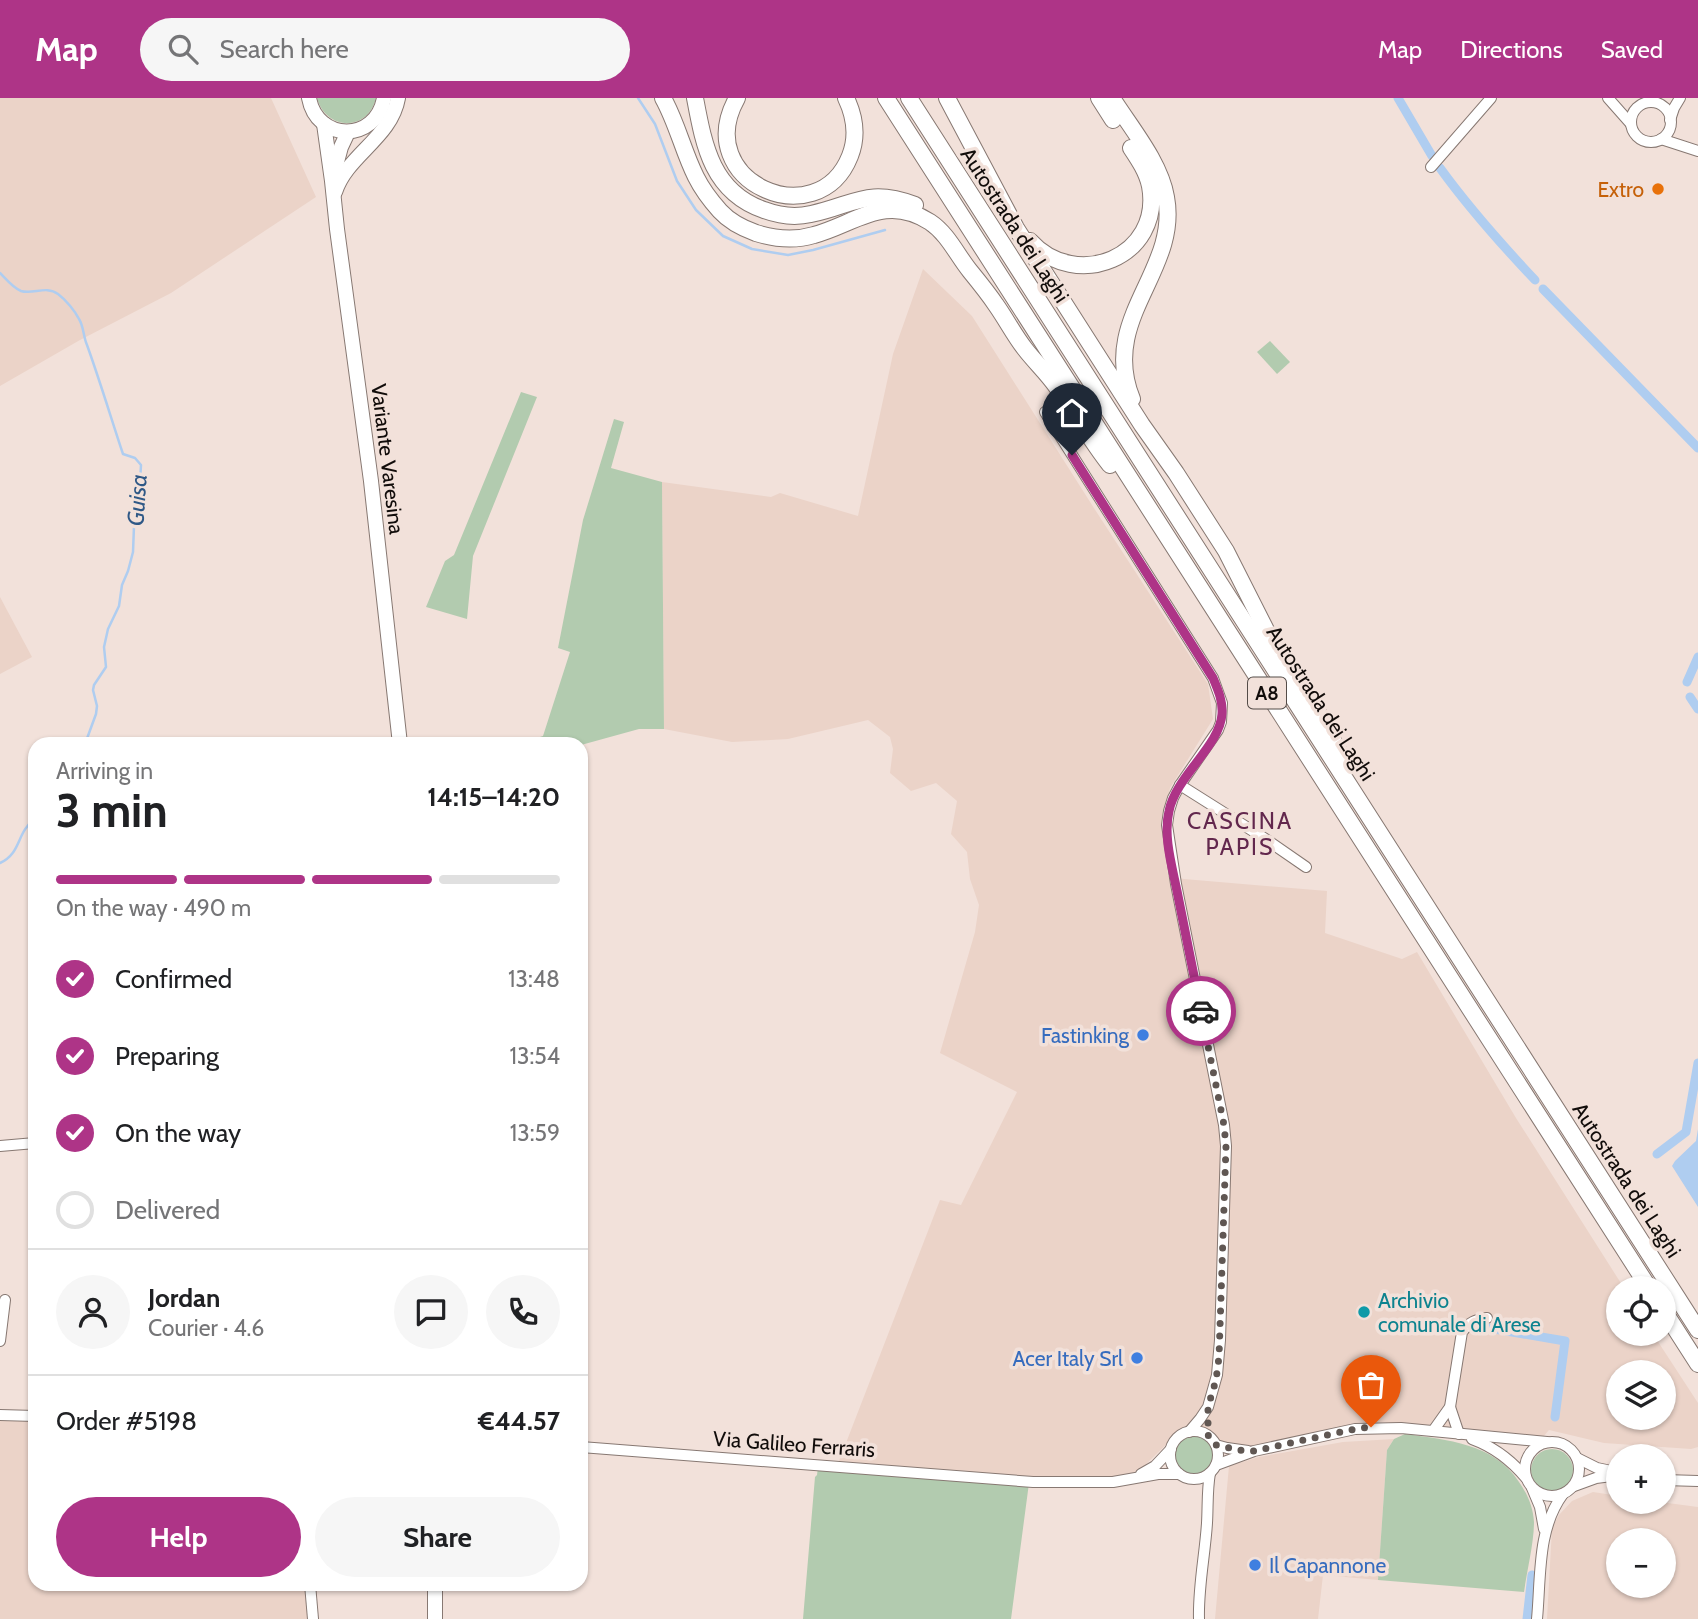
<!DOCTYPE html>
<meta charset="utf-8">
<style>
body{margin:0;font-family:Cabin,sans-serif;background:#f6f6f6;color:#202124;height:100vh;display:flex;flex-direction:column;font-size:26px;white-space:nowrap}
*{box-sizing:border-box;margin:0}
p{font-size:23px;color:#757577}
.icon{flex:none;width:38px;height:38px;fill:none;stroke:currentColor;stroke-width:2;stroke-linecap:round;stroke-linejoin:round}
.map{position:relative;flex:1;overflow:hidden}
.panel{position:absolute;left:28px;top:639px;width:560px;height:854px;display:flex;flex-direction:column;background:#fff;border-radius:21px;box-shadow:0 2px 5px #0004}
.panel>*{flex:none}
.controls{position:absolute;left:1606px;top:1178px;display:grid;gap:14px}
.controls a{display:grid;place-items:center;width:70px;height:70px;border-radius:50%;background:#fff;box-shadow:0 2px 5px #0004;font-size:35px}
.pin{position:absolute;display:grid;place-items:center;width:60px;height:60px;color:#fff;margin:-72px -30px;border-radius:50% 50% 50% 0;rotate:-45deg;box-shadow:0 0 7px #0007}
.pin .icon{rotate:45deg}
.courier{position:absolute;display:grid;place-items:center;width:70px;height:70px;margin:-35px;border:5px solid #ae3487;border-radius:50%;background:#fff;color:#222;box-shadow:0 2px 9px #0007}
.head em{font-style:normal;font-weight:800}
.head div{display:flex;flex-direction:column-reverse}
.head{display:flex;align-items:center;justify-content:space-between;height:119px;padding:0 28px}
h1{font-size:46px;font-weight:800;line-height:52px}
.bar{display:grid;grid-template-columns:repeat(4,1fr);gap:10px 7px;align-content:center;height:84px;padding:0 28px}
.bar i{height:9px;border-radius:5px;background:#e0e0e0}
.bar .active{background:#ae3487}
.bar p{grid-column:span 4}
.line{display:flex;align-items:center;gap:18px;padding:0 28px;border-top:2px solid #e0e0e0}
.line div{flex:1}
.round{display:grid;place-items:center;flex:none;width:74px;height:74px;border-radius:37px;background:#f6f6f6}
ol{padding:0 28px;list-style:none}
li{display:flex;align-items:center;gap:21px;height:77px}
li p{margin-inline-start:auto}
li .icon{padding:7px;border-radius:50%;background:#ae3487;color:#fff;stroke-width:4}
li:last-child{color:#757577}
li i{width:38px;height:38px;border:4px solid #e0e0e0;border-radius:50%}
.primary-button{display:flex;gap:14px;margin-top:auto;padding:14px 28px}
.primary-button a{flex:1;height:80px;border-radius:42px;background:#ae3487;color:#fff;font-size:28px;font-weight:800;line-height:80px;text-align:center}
.primary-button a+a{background:#f6f6f6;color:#202124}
header{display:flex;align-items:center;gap:42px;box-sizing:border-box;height:98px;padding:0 35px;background:#ae3487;color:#fff}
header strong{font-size:33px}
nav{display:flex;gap:38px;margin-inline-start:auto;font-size:24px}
.search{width:490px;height:63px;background:#f6f6f6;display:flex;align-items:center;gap:18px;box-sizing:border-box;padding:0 24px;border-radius:38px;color:#757577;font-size:26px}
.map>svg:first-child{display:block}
</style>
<header>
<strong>Map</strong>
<div class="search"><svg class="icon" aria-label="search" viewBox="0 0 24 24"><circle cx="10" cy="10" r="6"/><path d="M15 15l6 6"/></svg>Search here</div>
<nav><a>Map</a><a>Directions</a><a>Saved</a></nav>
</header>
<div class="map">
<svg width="1698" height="1521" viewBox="0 0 1698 1521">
<rect width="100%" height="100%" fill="#f2e1da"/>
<g fill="#ebd3c8" fill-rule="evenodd">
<polygon points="0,0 271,0 316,99 171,195 80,242 0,288"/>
<path d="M923 171 972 218 1092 407 1208 586 1213 621 1170 690 1162 725 1168 778 1184 781 1327 793 1325 835 1402 861 1417 854 1516 1020 1624 1190H1619V1236H1653L1698 1305V1349L1691 1351 1604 1345 1549 1332 1543 1339 1379 1324 1357 1326 1253 1350 1219 1344 1213 1337 1205 1332 1186 1331 1177 1336 1139 1373 1118 1378 1094 1381 999 1377 839 1363 940 1102 961 1107 1017 994 940 955 975 834 979 807 970 781 967 754 951 736 957 703 936 685 911 693 890 675 893 651 890 639 868 622 788 641 732 644 664 631 662 384 771 399 780 395 858 418 893 256ZM1619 1274H1664V1320H1619Z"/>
<polygon points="0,499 32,559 0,576"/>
<polygon points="0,1318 35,1320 35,1486 306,1486 309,1521 0,1521"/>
<polygon points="1394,1341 1387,1352 1378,1482 1323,1477 1318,1521 1215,1521 1229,1368 1259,1359 1343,1344"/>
<path d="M1593 1394 1619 1398V1404H1660L1698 1409V1521H1547L1552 1430 1559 1417 1572 1403ZM1619 1442H1664V1488H1619Z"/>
</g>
<g fill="#b2cbaf">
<path d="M317 0H376C368 34 326 33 317 0Z"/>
<polygon points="1270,243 1290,264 1277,276 1257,254"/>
<polygon points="521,294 537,299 473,458 467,521 426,509 445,463 454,457"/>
<polygon points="614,321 624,324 611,370 662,384 664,631 639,631 581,647 518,646 543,638 570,554 558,550 583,422"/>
<path d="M1405 1336C1447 1342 1494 1345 1519 1384 1528 1397 1533 1409 1534 1424 1534 1445 1527 1472 1524 1494L1378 1482 1387 1352 1394 1341Z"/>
<circle cx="1194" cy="1357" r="19"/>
<circle cx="1552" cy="1372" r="21"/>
<polygon points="818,1369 1029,1385 1011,1521 803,1521 815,1379 817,1377"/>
</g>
<polygon fill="#afcdf0" points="1698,1031 1698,1109 1672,1068 1675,1063 1696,1043"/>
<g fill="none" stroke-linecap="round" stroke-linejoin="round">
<g stroke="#afcdf0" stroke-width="2.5">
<polyline points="638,0 655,26 677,83 696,112 723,138 752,151 788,157 813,152 885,132"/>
<path d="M0 175C6 181 13 190 21 193 33 197 46 187 58 196 66 202 75 213 79 221 84 229 83 238 87 247 100 283 111 320 123 356L135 360 141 367 139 400 134 428 133 454 128 473 122 487 119 508 108 531 104 549 106 569 94 587 93 592 97 608 96 616 85 646"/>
<path d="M0 765C22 755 16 734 35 721"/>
</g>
<g stroke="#afcdf0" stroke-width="9">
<polyline points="1398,0 1432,58"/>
<path d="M1440 70C1469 110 1501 146 1535 182"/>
<polyline points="1543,191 1698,350"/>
<polyline points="1687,584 1698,559"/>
<polyline points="1690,599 1698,611"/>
<polyline points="1657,1056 1686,1034 1698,965"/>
<polyline points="1489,1230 1565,1243 1555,1319"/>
<polyline points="1527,1521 1532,1477"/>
</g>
<g stroke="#877872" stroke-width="12">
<g id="minor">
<polyline points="1608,0 1631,26"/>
<circle cx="1651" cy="24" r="20"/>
<polyline points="1670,22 1674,10 1680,0"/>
<polyline points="1661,41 1698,53"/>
<polyline points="1431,69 1491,0"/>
<polyline points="1045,314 1213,580 1222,605 1221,624 1218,632 1180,687 1173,700 1169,713 1167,727 1176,786 1224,1027 1226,1048 1220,1242 1217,1277 1208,1309 1200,1321 1189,1334"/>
<polyline points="1180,687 1264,740 1306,769"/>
<polyline points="0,1048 35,1045"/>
<polyline points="0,1243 5,1202"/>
<polyline points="1450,1309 1459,1336"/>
<polyline points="0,1317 35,1318"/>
<path d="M1433 1333 1450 1309 1462 1234C1469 1224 1475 1222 1487 1220"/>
<circle cx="1194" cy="1357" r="24"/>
<path d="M1472 1341C1494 1349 1511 1362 1526 1380"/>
<circle cx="1552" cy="1371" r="27"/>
<polyline points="1216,1347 1227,1350 1248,1353"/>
<polyline points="581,1349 1033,1384 1113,1384 1158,1376 1179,1376"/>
<polyline points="1577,1360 1597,1370 1616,1374"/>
<polyline points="1216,1367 1254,1353 1355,1331 1401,1330 1547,1344"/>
<polyline points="1141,1376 1155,1368 1171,1351"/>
<polyline points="1664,1382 1698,1383"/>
<polyline points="1574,1388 1596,1380 1619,1377"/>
<polyline points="1532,1390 1540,1409 1544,1431"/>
<polyline points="310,1486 313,1521"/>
<path d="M1199 1521C1198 1489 1205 1457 1207 1425 1208 1408 1207 1392 1210 1375"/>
<path d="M1537 1521C1541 1479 1537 1431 1563 1396"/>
</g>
</g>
<g stroke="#877872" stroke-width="16">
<g id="major">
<path d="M309 0C317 44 376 45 384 0"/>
<polyline points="324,26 332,83 337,131 371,383 400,646"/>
<polyline points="334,75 341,49 348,34"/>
<path d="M335 94C347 57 391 40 398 0"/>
<polyline points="435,1486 435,1521"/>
</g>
</g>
<g stroke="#877872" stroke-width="18">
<g id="highway">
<path d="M663 0C677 25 683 53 696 79 702 91 711 103 720 113 730 124 742 130 756 135 775 141 794 143 814 137 855 126 885 95 930 124 948 136 957 157 970 173 979 184 988 195 996 207 1006 221 1014 237 1025 251 1035 264 1047 275 1056 288 1075 314 1090 342 1110 367"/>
<path d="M695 0C704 48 712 94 764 112 780 118 794 120 811 116 854 107 867 89 915 107"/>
<path d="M737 0C690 84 818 139 850 58 858 38 855 19 846 0"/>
<polyline points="886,0 1649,1190"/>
<polyline points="909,0 1698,1232"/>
<polyline points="947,0 1016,130 1142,327 1176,375 1226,453 1273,546 1325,626 1342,660"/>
<polyline points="1099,0 1113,22"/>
<path d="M1112 0C1131 30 1160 64 1166 99 1180 173 1099 220 1132 301"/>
<path d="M1030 143C1076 194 1163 159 1150 88 1147 74 1139 62 1131 50"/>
<polyline points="1664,1213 1698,1266"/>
</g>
</g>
<use href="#minor" stroke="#fff" stroke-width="10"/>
<use href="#major" stroke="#fff" stroke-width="14"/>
<use href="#highway" stroke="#fff" stroke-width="16"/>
</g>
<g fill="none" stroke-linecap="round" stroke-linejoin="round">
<polyline stroke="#605753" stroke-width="7" stroke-dasharray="0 12.6" points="1201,913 1224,1027 1226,1048 1219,1259 1216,1282 1208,1309 1208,1337 1216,1347 1238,1352 1254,1353 1355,1331 1371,1329"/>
<path stroke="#ae3487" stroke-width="9" d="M1072 357 1213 580C1218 592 1223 603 1222 616 1220 648 1176 678 1169 713 1163 738 1172 768 1177 793 1185 833 1193 873 1201 913"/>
</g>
<circle fill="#e8710a" stroke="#f2e1da" stroke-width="2.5" cx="1658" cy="91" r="7"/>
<g fill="#3f7fe0" stroke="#f2e1da" stroke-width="2.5">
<circle cx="1143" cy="937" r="7"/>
<circle cx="1137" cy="1260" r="7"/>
<circle cx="1255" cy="1467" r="7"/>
</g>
<circle fill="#0f9aa8" stroke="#f2e1da" stroke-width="2.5" cx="1364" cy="1214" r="7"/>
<g text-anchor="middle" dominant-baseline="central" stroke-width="7" stroke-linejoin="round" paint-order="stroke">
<rect fill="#f2e1da" stroke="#544c48" stroke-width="2" x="1248" y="579.5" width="38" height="31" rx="5"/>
<g font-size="19" font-weight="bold" fill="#110c0a">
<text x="1267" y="595">A8</text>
</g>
<g font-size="21" fill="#c56008" stroke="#f2e1da" text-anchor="end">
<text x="1644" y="91">Extro</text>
</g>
<g font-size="21" fill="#110c0a" stroke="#f2e1da">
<text transform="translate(1015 127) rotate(57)">Autostrada dei Laghi</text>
<text transform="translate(388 361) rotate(83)">Variante Varesina</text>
<text transform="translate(1321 605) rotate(57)">Autostrada dei Laghi</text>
<text transform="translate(1627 1082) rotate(57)">Autostrada dei Laghi</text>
<text transform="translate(794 1346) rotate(4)">Via Galileo Ferraris</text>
</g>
<g font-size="21" fill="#366cbe" stroke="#f2e1da" text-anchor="end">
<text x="1129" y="937">Fastinking</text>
<text x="1123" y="1260">Acer Italy Srl</text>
<text x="1269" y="1467" text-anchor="start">Il Capannone</text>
</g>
<g font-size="21" fill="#0d838f" stroke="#f2e1da" text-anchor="start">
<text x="1378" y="1202">Archivio<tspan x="1378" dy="24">comunale di Arese</tspan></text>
</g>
<g font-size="23" font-style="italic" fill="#2f5886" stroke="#f2e1da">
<text transform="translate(137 402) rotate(-86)">Guisa</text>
</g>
<g font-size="23" letter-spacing="2" fill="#62274d" stroke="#f2e1da">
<text x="1240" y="723">CASCINA<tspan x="1240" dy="26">PAPIS</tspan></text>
</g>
</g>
</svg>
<div class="controls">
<a><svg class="icon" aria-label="locate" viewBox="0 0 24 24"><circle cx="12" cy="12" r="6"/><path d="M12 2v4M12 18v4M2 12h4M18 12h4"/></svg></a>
<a><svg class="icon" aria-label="layers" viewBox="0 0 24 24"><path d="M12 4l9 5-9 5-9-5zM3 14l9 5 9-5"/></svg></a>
<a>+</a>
<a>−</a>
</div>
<div class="pin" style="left:1371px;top:1329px;background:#ea580c"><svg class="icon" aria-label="bag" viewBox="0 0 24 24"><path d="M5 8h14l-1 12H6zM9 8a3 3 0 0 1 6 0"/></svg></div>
<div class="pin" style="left:1072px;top:357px;background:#1f2937"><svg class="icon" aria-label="home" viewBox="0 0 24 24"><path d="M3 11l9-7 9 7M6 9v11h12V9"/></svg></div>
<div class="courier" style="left:1201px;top:913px"><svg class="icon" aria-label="car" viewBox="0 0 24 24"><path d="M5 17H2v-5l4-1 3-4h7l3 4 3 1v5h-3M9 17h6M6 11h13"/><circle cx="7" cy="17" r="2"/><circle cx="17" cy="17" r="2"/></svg></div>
<section class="panel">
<div class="head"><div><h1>3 min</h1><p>Arriving in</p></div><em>14:15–14:20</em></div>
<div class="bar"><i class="active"></i><i class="active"></i><i class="active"></i><i></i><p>On the way · 490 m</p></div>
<ol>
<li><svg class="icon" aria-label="check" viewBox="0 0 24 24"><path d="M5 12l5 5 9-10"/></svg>Confirmed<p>13:48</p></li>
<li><svg class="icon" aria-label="check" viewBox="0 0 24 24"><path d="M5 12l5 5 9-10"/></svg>Preparing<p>13:54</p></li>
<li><svg class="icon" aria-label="check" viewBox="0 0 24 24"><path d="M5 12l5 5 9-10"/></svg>On the way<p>13:59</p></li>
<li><i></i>Delivered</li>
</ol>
<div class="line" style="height:126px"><a class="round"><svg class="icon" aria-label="person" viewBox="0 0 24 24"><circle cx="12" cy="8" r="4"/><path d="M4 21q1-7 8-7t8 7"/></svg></a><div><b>Jordan</b><p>Courier · 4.6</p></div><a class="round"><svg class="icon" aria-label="chat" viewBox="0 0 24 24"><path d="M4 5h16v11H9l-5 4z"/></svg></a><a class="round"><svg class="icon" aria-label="phone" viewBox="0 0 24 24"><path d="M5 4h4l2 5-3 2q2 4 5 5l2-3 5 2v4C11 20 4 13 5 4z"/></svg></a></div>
<div class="line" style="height:91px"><div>Order #5198</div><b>€44.57</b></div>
<div class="primary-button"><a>Help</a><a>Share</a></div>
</section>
</div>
